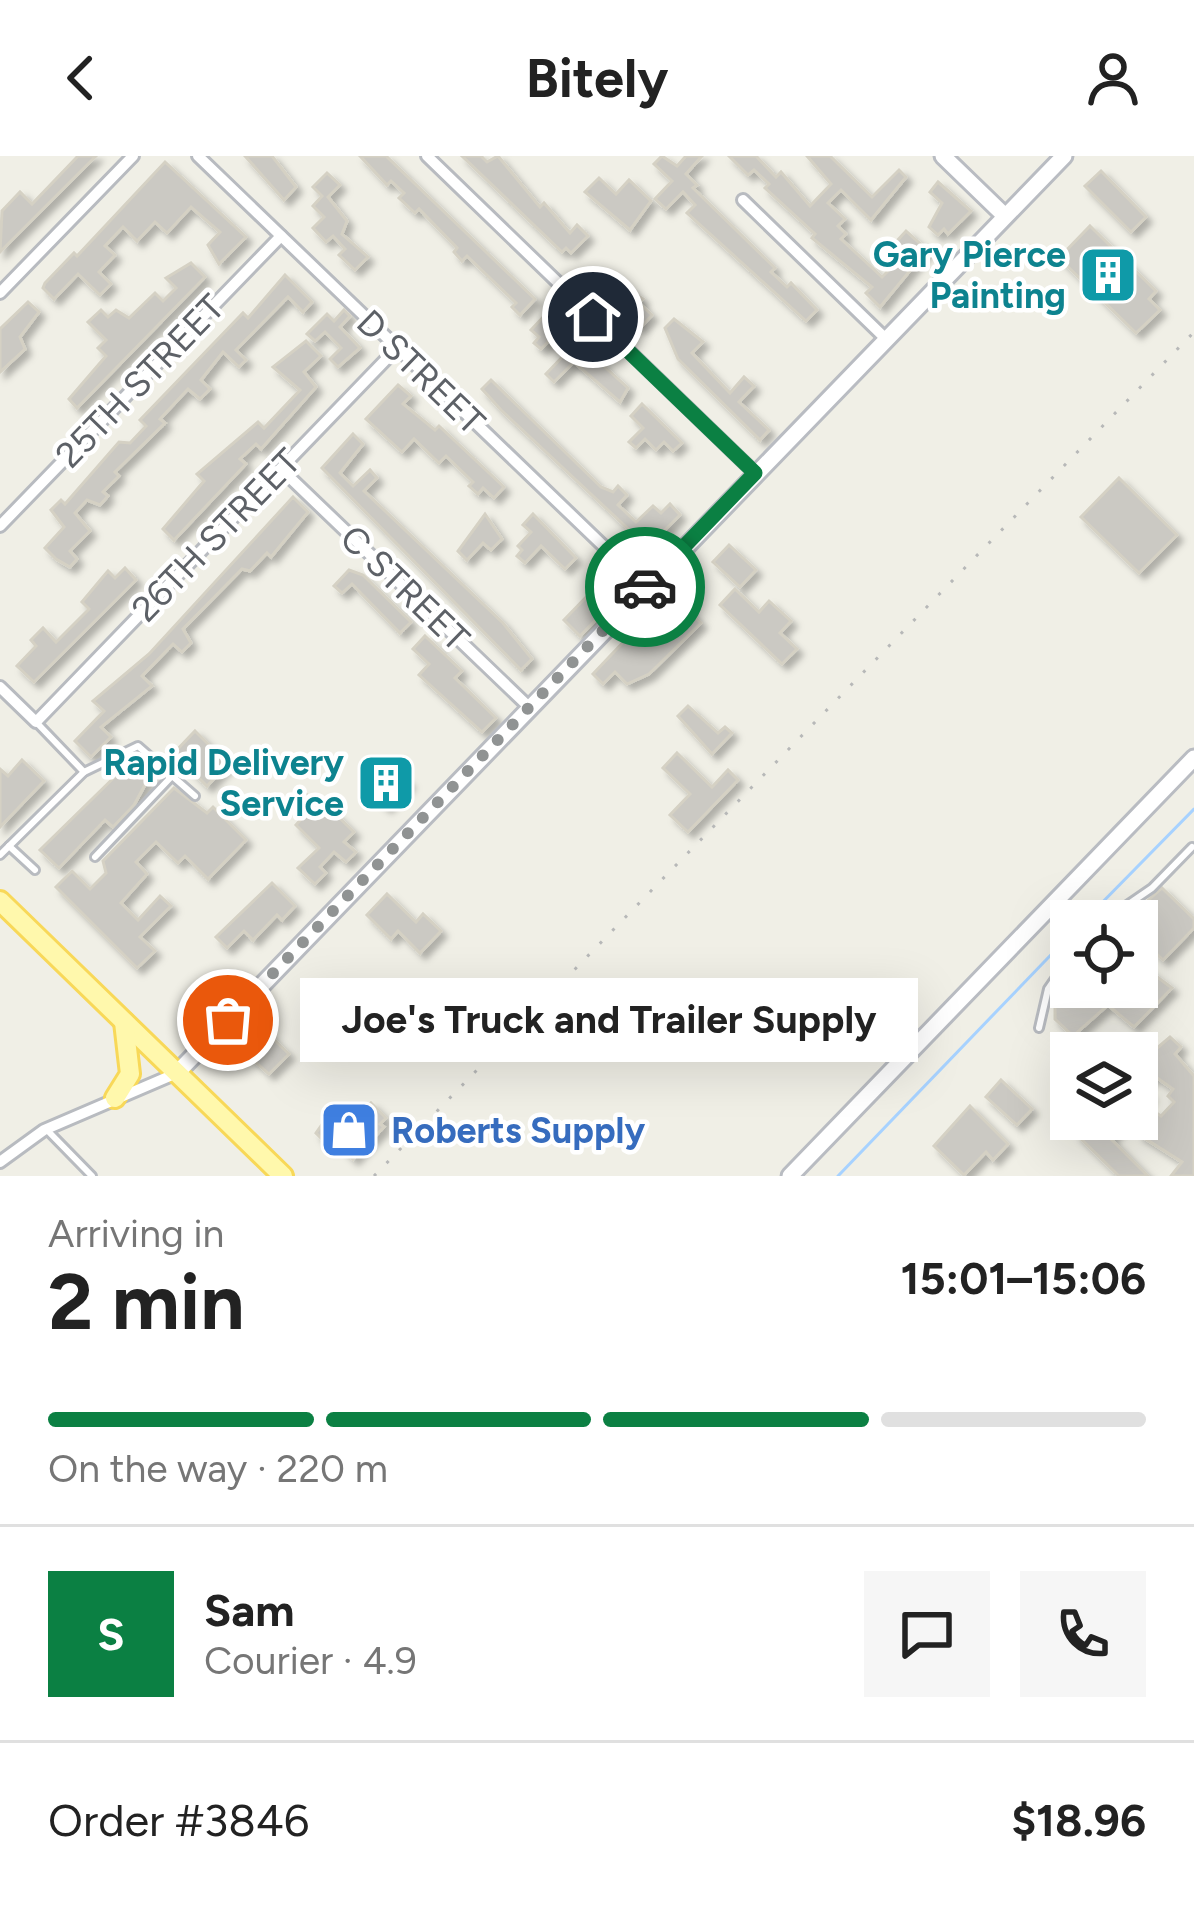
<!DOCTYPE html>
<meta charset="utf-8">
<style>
body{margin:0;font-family:Figtree,sans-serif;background:#f6f6f6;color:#222;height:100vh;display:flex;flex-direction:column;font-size:45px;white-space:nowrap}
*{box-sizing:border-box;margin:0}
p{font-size:39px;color:#767676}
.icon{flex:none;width:66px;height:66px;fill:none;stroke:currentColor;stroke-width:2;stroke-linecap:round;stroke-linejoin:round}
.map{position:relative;height:1020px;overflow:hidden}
.panel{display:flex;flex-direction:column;background:#fff;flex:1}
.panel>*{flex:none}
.buttons{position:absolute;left:1050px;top:744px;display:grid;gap:24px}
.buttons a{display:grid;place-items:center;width:108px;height:108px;border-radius:0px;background:#fff;box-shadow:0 12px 48px #0002;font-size:60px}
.pin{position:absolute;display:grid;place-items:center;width:102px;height:102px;color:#fff;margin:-51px;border:6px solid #fff;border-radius:50%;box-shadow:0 3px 12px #0007}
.courier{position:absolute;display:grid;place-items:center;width:120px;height:120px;margin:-60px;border:9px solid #0b8043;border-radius:50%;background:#fff;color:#222;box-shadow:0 3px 15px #0007}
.bubble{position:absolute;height:84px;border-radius:0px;background:#fff;box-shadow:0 12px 48px #0002;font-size:39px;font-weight:700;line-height:84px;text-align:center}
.headline em{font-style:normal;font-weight:700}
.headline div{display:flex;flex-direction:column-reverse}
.headline{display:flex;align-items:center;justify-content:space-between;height:204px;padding:0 48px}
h1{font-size:78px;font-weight:700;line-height:90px}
.bar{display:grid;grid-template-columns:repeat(4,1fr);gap:18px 12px;align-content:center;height:144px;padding:0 48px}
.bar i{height:15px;border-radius:9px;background:#e0e0e0}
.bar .selected{background:#0b8043}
.bar p{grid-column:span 4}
.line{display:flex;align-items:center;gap:30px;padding:0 48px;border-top:3px solid #e0e0e0}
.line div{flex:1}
.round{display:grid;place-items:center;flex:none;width:126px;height:126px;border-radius:0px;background:#f6f6f6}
header{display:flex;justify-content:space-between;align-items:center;height:156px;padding:0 48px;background:#fff;font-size:54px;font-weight:700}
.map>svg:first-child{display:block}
</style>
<header><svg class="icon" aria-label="back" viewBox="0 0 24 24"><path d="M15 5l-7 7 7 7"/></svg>Bitely<svg class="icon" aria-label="person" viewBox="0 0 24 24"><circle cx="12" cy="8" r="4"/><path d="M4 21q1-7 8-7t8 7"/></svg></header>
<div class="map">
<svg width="1194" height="1020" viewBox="0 0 1194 1020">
<defs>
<filter id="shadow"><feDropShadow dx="5.5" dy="5.5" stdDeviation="3" flood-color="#0004"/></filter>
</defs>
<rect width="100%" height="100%" fill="#f0efe6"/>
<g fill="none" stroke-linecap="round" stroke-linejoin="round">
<g stroke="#a7d2ff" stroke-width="3">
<polyline points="1084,765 1194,653"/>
<polyline points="838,1020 1071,778"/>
</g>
</g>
<g fill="#cbc9c3" stroke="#d5d1c4" stroke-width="3" filter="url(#shadow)">
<polygon points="78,0 96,0 0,96 2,55 20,36 32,48"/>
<polygon points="245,0 272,0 296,31 284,44"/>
<polygon points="360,0 386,0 535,143 520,159 512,151 516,147 467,100 462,105 454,96 457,92 419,53 415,57 399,42 404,37 391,25 387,29"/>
<polygon points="462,0 481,0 487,6 498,0 540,51 544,47 570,77 577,69 588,80 571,97 566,92 562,96"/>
<polygon points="662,0 677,10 686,0 702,0 686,18 697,29 693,32 775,112 771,116 787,131 791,127 817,154 806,165 687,57 695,49 683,36 666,53 655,43 672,25 654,8"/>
<polygon points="729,0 756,0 776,21 781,16 810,50 831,28 807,0 830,0 872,41 899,14 906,21 871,64 841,34 828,47 845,63 838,70 846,78 841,83 882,121 905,98 895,87 906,75 927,94 880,151 866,137 872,131 812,82 815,78 765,32 769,28 754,14 748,19"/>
<polygon points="165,6 246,81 219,108 208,89 220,76 191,51 167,77 155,66 137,85 123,71 105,90 115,99 99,116 111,128 100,139 78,118 54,143 43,132 45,127 74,97 77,100"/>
<polygon points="1101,15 1146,61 1131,76 1085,30"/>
<polygon points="327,17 340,29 328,41 347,65 342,78 368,101 355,114 339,99 345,93 333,80 326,86 313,72 324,61 313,50 322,40 313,31"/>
<polygon points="599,22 616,38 629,24 651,45 630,74 585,36"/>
<polygon points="938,26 971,55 948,78 944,73 938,79 929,71 942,47 930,36"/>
<polygon points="1090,70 1156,135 1149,143 1160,154 1136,177 1059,102"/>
<polygon points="191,107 205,121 77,252 69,243 106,200 98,192 106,184 88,166 101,154 108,161 116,154 129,162 155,137 163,145 176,132 166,122"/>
<polygon points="605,118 643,143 639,147 652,159 640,172 629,162 632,158 595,127"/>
<polygon points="285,119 312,146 303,156 288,141 236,194 246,204 239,211 223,196 201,224 210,233 200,243 188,233 160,263 165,267 115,316 119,320 103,336 108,340 100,349 87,344 75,357 90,375 70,395 77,403 70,411 56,403 45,392 64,371 51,354 61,344 65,348 119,286 130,287 146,270 140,264 243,157 248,162"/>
<polygon points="28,146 39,156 20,181 25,193 0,216 0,173"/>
<polygon points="344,154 350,160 340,171 360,192 338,211 330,203 341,192 325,176 315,185 307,178 327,158 334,165"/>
<polygon points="546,158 628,232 620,246 574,206 554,226 546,218 565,198 550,184 541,193 534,187 539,181 531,174"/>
<polygon points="674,163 703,186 692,197 730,237 744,221 754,230 739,246 769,274 760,284 678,203 665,172"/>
<polygon points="306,185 321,200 304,216 316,231 261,293 256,288 240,303 246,308 174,384 163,373 204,325 197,318 258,266 264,272 300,234 273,211"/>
<polygon points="491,224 601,331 613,336 618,330 627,339 618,349 636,366 653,350 661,357 670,348 680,359 660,379 667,386 655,398 501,254 482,233"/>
<polygon points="398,229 411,240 403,248 435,274 439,270 504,331 494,342 483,332 478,338 469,330 473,326 446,300 439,307 414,283 402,296 366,263"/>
<polygon points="642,248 682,287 673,295 664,286 656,294 645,283 636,292 629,286 643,272 631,260"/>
<polygon points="353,278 363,288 340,317 353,330 370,314 377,322 364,335 503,467 532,503 521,514 322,312"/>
<polygon points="1119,322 1177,379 1139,417 1081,361"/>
<polygon points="293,341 308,356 271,401 267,397 250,415 242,413 183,473 191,487 182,496 173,488 142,520 152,530 101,571 111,581 91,601 75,585 104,555 93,545 149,498"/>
<polygon points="485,358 502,383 491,394 483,387 467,404 458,395"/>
<polygon points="533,358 576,402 565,413 541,390 525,407 517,400 522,394 518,390 531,376 523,369"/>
<polygon points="729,389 756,414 740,431 713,406"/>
<polygon points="125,412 136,424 34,526 17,510 36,490 31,484 43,472 56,486 89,453 82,446 102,422 108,415 115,422"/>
<polygon points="349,414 363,419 411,466 400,477 352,428 342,437 334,430"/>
<polygon points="595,432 611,448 580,480 564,464"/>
<polygon points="735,433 759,456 769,445 791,465 780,477 797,493 782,508 720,449"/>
<polygon points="670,437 701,467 649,518 627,528 615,516 603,528 593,518"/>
<polygon points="425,480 462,515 455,522 496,562 482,576 419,519 429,508 413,493"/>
<polygon points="688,550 718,577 725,571 732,577 712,598 678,560"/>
<polygon points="195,575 228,608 207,630 174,597"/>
<polygon points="677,597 712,631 728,614 738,624 688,676 670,659 690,638 663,612"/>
<polygon points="137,599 153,614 134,649 113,671 105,664 59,712 40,694"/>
<polygon points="22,604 44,625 0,671 0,613 8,620"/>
<polygon points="385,604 409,627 386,651 362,628"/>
<polygon points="174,632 207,657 213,651 246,684 208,723 185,700 178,707 156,686 136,706 147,718 121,747 138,764 160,740 171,750 140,781 155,795 137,812 56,731 72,715 90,733 106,717 103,705"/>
<polygon points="306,638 316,648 320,643 354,676 344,686 356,696 346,706 334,696 320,711 326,717 315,728 298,712 319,692 296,669 303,661 293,652"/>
<polygon points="272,727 295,750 282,764 277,759 253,784 244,775 227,792 216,781"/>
<polygon points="1162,732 1194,763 1194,772 1163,804 1137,779 1137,765 1125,765"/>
<polygon points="387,738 416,766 423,758 441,775 420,797 398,775 391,783 367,759"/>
<polygon points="1137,806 1172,832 1134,871 1108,849 1073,880 1055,863 1055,838 1071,820 1071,831 1137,831"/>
<polygon points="267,877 289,898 269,918 250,901"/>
<polygon points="1170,881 1181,891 1175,898 1194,920 1194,1020 1171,1020 1182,1006 1138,978 1155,956 1161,960 1174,946 1168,940 1173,933 1153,919 1141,932 1150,940 1137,954 1137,909"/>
<polygon points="1001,924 1032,953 1017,969 986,941"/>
<polygon points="371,947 386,962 380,968 384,971 353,1003 336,986 330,991 316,977 330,957 334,961 345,949 358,961"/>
<polygon points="970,950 1008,988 993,1004 986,996 964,1019 934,990"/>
<polygon points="1091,963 1128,963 1110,982 1148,1020 1119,1020 1076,978"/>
</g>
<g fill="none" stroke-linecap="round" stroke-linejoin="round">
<g stroke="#b8bbc0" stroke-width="12">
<g id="lane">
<polyline points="37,567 84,616"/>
<polyline points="9,690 35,714"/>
<polyline points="0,699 84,616 138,590 195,640"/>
<polyline points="95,701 173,619"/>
<polyline points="1104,765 1152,732 1192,691"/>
<polyline points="1039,872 1048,833 1071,800"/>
<polyline points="46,973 92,1020"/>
</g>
</g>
<g stroke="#b8bbc0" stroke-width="16">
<g id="street">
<polyline points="198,0 645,430"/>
<polyline points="427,0 755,317"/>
<polyline points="743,44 886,183"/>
<polyline points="0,137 133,0"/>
<polyline points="281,313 529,551"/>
<polyline points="0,370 281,80"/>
<polyline points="0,531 36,566 397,192"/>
<polyline points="0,1006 44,974 177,917"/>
</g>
</g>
<g stroke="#b9bcc2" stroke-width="21">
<g id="secondary">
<polyline points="943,0 1005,60"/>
<polyline points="177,917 1064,0"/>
<polyline points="790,1020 1194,602"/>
</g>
</g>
<g stroke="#f8d858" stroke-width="24">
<g id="primary">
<polyline points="0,745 283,1020"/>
<polyline points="115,942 130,918 124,866"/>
</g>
</g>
<use href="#lane" stroke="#fff" stroke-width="6"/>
<use href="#street" stroke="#fff" stroke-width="10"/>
<use href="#secondary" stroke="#fff" stroke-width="15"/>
<use href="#primary" stroke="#fff8ac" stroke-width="18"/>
<polyline stroke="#b7b8b8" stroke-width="3" stroke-dasharray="3 15" stroke-linecap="butt" points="374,1020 1194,176"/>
</g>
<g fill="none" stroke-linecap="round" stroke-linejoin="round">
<polyline stroke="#909393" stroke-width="12" stroke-dasharray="0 21.6" points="228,864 645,431"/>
<polyline stroke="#0b8043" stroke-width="15" points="593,161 755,317 645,431"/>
</g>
<defs>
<g id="building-square" transform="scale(3)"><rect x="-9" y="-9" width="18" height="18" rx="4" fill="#0f9aa8" stroke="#fff"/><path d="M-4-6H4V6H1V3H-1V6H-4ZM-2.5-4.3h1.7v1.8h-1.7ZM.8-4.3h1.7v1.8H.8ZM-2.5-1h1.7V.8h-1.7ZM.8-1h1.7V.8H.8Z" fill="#fff"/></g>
<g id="shop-square" transform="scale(3)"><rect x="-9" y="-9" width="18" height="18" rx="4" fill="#3f7fe0" stroke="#fff"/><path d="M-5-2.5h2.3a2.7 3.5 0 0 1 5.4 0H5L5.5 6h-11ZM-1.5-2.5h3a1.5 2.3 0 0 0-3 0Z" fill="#fff"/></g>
</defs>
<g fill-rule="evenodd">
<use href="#building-square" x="1108" y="119"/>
<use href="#building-square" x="386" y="627"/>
<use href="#shop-square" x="349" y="974"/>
</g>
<g text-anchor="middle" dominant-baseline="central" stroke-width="9" stroke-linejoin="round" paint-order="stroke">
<g font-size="36" font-weight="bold" fill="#0d838f" stroke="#fff" text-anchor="end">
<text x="1066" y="98">Gary Pierce<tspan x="1066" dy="41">Painting</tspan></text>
<text x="344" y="606">Rapid Delivery<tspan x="344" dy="41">Service</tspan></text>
</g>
<g font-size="36" fill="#5d6167" stroke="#fff">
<text transform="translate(421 216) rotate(44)">D STREET</text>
<text transform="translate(140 225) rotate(-46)">25TH STREET</text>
<text transform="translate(216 379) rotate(-46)">26TH STREET</text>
<text transform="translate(405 432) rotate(44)">C STREET</text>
</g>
<g font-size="36" font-weight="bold" fill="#366cbe" stroke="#fff" text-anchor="start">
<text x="391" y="974">Roberts Supply</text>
</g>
</g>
</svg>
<div class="buttons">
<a><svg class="icon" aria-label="locate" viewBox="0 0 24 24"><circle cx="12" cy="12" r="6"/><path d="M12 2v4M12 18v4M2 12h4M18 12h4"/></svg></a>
<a><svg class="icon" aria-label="layers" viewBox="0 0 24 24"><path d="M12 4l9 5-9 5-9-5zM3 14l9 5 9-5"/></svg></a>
</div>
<div class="pin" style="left:228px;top:864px;background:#ea580c"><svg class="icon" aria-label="bag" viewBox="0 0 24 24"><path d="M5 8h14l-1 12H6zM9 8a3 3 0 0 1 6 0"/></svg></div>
<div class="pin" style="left:593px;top:161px;background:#1f2937"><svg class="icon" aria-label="home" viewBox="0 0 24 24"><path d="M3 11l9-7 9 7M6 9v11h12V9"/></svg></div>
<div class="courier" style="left:645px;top:431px"><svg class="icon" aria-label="car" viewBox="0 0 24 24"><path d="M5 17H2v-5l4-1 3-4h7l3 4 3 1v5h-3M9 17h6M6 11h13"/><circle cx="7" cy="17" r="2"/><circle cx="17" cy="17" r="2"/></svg></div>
<div class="bubble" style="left:300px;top:822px;width:618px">Joe's Truck and Trailer Supply</div>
</div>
<section class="panel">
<div class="headline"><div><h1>2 min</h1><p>Arriving in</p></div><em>15:01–15:06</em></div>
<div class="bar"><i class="selected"></i><i class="selected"></i><i class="selected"></i><i></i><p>On the way · 220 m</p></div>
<div class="line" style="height:216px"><b class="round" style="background:#0b8043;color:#fff">S</b><div><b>Sam</b><p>Courier · 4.9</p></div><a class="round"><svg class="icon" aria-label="chat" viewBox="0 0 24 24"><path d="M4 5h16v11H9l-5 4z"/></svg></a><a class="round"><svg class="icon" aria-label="phone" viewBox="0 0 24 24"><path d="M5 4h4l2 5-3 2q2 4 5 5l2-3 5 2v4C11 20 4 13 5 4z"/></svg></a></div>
<div class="line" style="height:156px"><div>Order #3846</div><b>$18.96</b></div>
</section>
